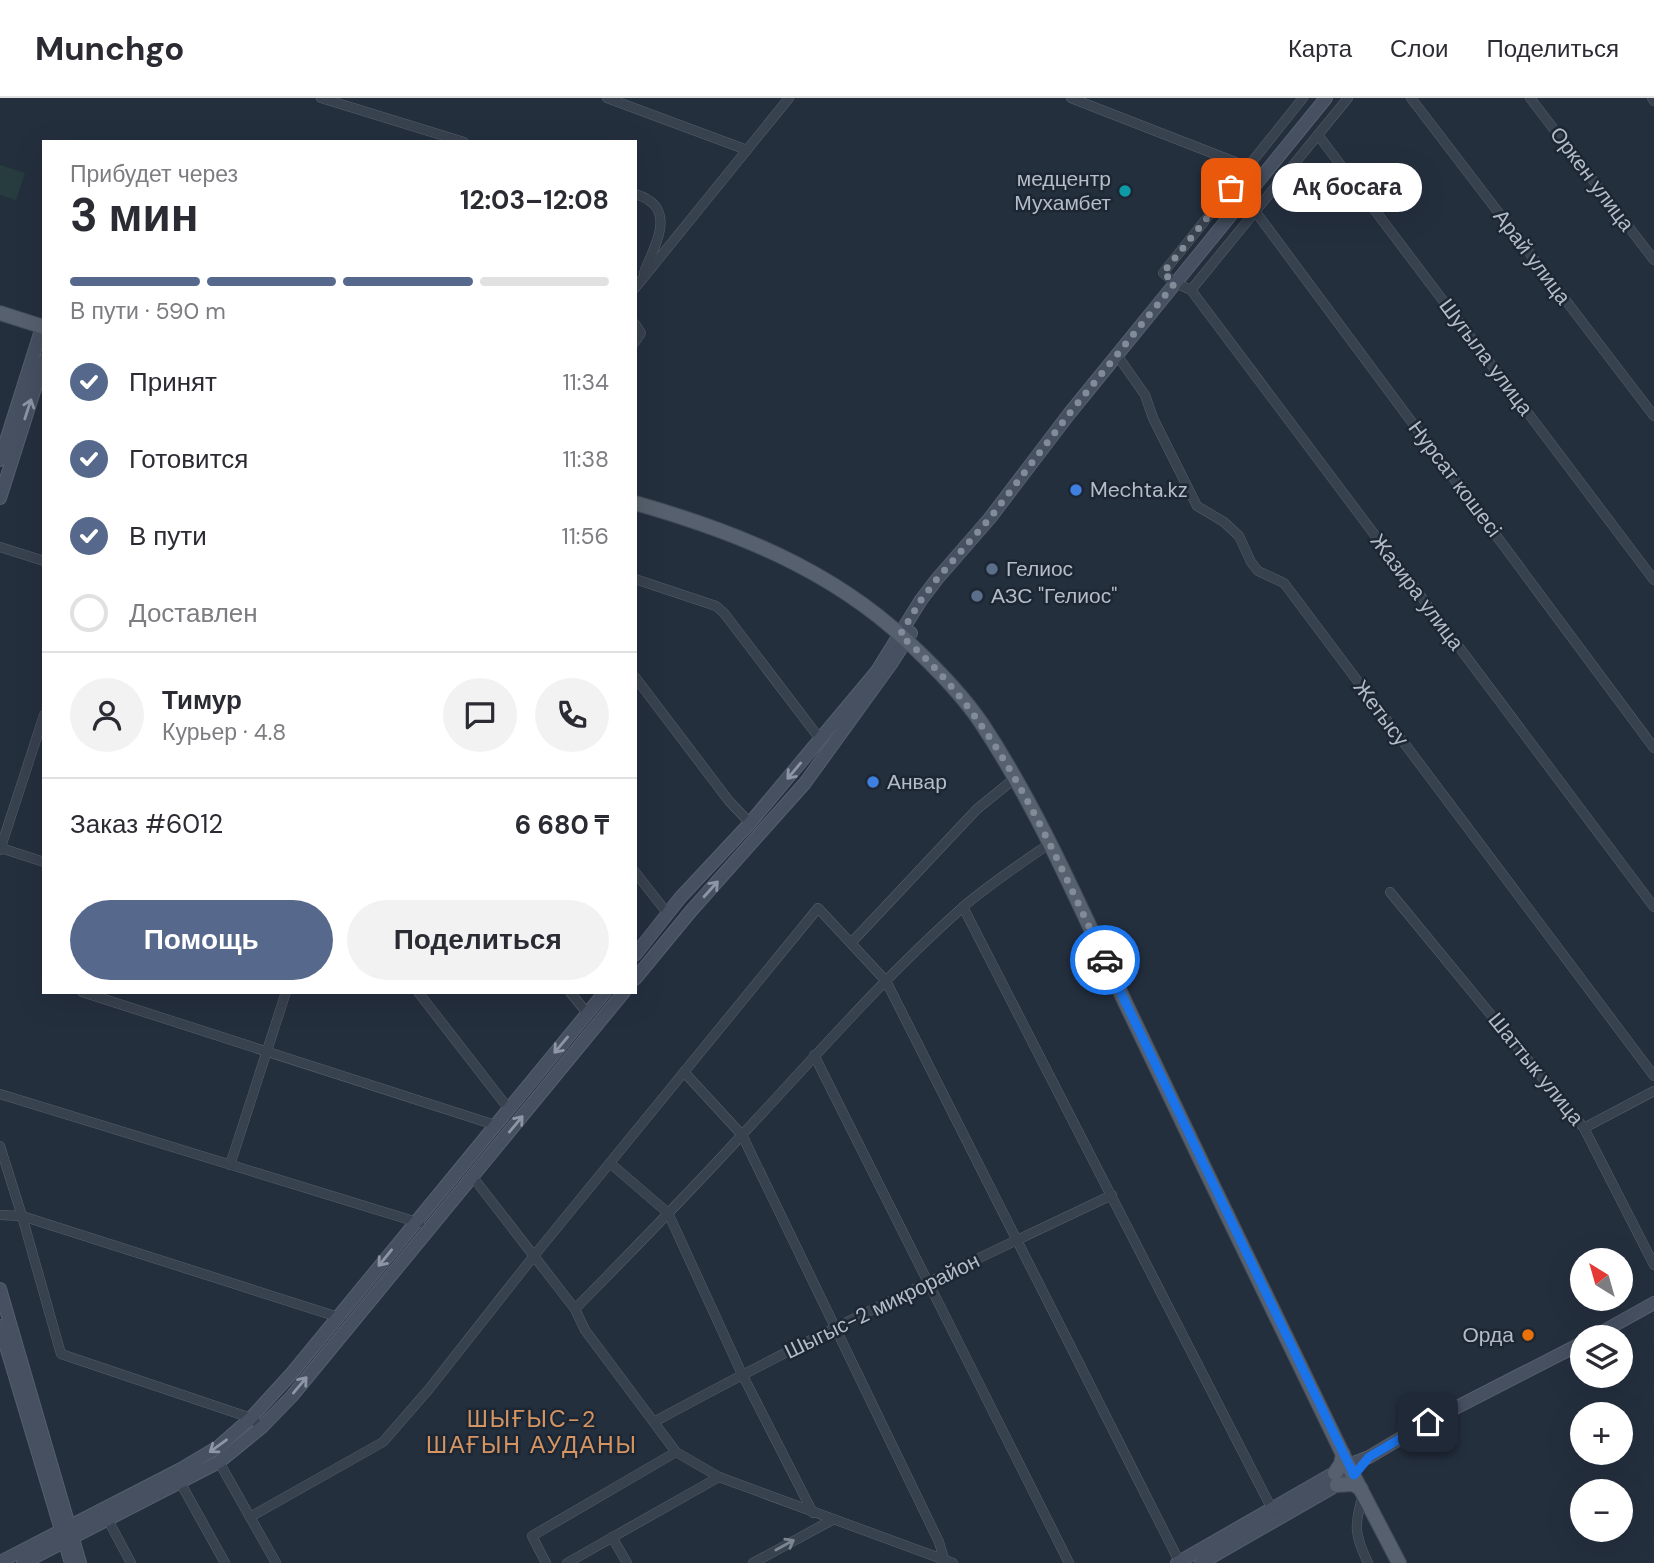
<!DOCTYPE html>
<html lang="ru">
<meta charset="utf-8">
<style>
body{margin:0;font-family:"DM Sans",sans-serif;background:#f2f2f3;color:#2b2b33;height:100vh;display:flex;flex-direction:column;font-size:26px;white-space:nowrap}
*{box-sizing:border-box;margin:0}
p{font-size:23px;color:#7c7c81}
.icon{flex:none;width:38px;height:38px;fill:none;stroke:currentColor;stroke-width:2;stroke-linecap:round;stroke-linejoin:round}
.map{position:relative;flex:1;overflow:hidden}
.details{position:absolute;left:42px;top:42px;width:595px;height:854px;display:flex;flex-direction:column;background:#fff;border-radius:0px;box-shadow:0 7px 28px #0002}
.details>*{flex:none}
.needle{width:46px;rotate:323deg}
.controls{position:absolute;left:1570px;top:1150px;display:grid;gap:14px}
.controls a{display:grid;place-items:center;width:63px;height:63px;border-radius:50%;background:#fff;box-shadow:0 7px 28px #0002;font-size:35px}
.pin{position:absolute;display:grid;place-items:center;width:60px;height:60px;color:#fff;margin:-30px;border-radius:14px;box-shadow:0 4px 10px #0006}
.courier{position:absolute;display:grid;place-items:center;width:70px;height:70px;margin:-35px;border:5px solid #1a73e8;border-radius:50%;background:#fff;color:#222;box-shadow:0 2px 9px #0007}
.bubble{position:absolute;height:49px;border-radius:24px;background:#fff;box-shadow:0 7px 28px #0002;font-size:23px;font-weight:700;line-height:49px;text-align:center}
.summary em{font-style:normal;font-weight:700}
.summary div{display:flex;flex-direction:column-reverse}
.summary{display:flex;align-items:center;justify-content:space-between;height:119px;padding:0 28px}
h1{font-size:46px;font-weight:700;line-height:52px}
.bar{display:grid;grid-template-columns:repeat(4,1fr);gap:10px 7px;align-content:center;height:84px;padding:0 28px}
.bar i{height:9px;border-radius:5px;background:#e1e1e2}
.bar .current{background:#56698c}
.bar p{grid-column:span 4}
.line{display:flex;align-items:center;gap:18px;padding:0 28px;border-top:2px solid #e1e1e2}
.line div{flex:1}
.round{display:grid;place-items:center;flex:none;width:74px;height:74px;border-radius:37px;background:#f2f2f3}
ol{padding:0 28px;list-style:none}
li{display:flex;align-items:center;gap:21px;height:77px}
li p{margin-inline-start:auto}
li .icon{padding:7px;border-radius:50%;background:#56698c;color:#fff;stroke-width:4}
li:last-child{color:#7c7c81}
li i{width:38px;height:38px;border:4px solid #e1e1e2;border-radius:50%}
.cta{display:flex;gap:14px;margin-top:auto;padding:14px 28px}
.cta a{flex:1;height:80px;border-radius:42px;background:#56698c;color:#fff;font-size:28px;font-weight:700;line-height:80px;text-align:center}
.cta a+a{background:#f2f2f3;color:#2b2b33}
header{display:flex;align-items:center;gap:42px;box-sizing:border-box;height:98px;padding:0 35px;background:#fff;border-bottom:2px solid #e1e1e2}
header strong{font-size:33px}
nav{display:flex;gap:38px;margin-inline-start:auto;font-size:24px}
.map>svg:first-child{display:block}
</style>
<header>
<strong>Munchgo</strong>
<nav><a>Карта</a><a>Слои</a><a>Поделиться</a></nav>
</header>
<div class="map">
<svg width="1654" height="1465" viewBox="0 0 1654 1465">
<rect width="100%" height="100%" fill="#242f3e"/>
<polygon fill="#263c3f" points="0,67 25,75 16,102 0,97"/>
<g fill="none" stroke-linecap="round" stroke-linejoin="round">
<g stroke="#565f6c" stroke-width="10">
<g id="street">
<polyline points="321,0 464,44"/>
<polyline points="607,0 747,52"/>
<polyline points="1071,0 1248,69"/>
<polyline points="1303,0 1163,175 1175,185 1191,192 1654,809"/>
<polyline points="1411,0 1654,318"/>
<polyline points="1530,0 1654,162"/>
<polyline points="1652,0 1654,3"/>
<polyline points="1318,37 1654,482"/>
<path d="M635 96C679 109 655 146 644 175"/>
<polyline points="1255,113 1654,650"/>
<polyline points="635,190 789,0"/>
<polyline points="1191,192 1348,0"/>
<polyline points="635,226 641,235 635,244"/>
<polyline points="1117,257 1145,297 1153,320 1197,408 1224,424 1239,438 1251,464 1258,473 1284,485 1654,978"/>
<polyline points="0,449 44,463"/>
<polyline points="635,481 716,508 724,515 820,641"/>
<polyline points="635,579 729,703 750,725"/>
<polyline points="1,750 44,764"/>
<polyline points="0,752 44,617"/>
<polyline points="635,774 668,816"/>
<polyline points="1390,794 1584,1030 1654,1167"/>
<polyline points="963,809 1274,1415"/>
<polyline points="851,845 977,711 1014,681"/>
<polyline points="82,894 495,1027"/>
<polyline points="418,894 508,1010"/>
<polyline points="570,894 587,915"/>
<polyline points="814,957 1069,1465"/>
<polyline points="684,974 742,1037 939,1444 944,1461"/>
<polyline points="0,996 420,1125"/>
<polyline points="1584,1030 1654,993"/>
<polyline points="0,1048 22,1118 61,1256 251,1320 262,1329"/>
<polyline points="610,1065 668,1115 742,1276 813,1415"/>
<polyline points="230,1067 286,894"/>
<polyline points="472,1078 575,1211 585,1232 676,1354 719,1379 953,1465"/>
<polyline points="0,1117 22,1118 338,1219"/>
<path d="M575 1211C631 1154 687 1097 741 1038 814 960 883 880 963 809 990 786 1020 766 1049 746"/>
<path d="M654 1324C804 1242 958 1170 1112 1097"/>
<polyline points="219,1364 250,1419"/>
<polyline points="180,1384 225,1465"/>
<path d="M1363 1397C1354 1427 1354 1436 1368 1465"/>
<polyline points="107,1420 131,1465"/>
<polyline points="612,1439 627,1465"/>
<polyline points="276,1465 250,1419 383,1344 429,1291 533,1159 818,810 886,883 1180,1465"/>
<polyline points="546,1465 532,1438 676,1354"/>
<polyline points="567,1465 719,1379"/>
<polyline points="753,1465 832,1422"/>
</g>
</g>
<g stroke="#565f6c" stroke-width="14">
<g id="secondary">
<polyline points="0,362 42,229"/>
<polyline points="0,400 44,262"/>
<polyline points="635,857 680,800 750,725 877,573 921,502 937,481 990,420 1069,316 1326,0"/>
<polyline points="635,881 691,813 805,685 891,566 911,535"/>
<polyline points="0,1191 80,1465"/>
<polyline points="0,1228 71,1465"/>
<polyline points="1593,1239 1654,1205"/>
<polyline points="0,1464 181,1371 218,1349 251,1320 292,1275 605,894"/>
<polyline points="23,1465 219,1364 262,1329 292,1298 624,894"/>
<polyline points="1177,1465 1348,1367 1369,1359 1428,1324 1582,1245"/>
<polyline points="1201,1465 1344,1383"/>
</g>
</g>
<g stroke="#414a57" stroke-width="16">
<g id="primary">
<polyline points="0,215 44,229"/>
<path d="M635 405C734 433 830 471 906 542 933 567 962 596 982 626 1044 720 1087 826 1136 927 1206 1074 1277 1221 1348 1367L1399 1465"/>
<polyline points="1335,1375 1341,1366 1343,1356"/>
<polyline points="1337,1387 1353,1386 1361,1391"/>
</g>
</g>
<use href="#street" stroke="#38414e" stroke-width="9"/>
<use href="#secondary" stroke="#465061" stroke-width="12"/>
<use href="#primary" stroke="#56606e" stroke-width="14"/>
</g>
<defs><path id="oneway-shaft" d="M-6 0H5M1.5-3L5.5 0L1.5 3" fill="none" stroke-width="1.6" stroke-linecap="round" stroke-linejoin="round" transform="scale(1.75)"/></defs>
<g stroke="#8e96a5">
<use href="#oneway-shaft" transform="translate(28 311) rotate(-72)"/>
<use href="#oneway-shaft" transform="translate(794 673) rotate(130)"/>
<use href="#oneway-shaft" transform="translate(711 791) rotate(-48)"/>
<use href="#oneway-shaft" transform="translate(561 947) rotate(130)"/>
<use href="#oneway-shaft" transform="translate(516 1026) rotate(-50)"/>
<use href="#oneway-shaft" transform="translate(385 1160) rotate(129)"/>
<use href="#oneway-shaft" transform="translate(300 1287) rotate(-50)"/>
<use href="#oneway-shaft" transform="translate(218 1348) rotate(144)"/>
</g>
<use stroke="#7c8592" href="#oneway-shaft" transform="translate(785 1447) rotate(-29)"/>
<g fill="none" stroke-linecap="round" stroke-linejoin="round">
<path stroke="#828b98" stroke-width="7" stroke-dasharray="0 12.6" d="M1105 862C1050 748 1000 621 900 537L921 502 937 481 990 420 1069 316 1175 185 1163 175 1231 90"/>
<polyline stroke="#1a73e8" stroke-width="9" points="1105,862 1354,1377 1369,1359 1428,1324"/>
</g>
<circle fill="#0f9aa8" stroke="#1d2633" stroke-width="2.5" cx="1125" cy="93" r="7"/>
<g fill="#3f7fe0" stroke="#1d2633" stroke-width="2.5">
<circle cx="1076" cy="392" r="7"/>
<circle cx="873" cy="684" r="7"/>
</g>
<g fill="#5c6f8a" stroke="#1d2633" stroke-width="2.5">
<circle cx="992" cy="471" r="7"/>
<circle cx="977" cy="498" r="7"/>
</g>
<circle fill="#e8710a" stroke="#1d2633" stroke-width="2.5" cx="1528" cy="1237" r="7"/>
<g text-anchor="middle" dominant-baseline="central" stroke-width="5" stroke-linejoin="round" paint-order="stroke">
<g font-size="21" fill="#b4bcc9" stroke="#1d2633" text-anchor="start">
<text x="1111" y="81" text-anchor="end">медцентр<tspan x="1111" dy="24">Мухамбет</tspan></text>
<text x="1090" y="392">Mechta.kz</text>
<text x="1006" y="471">Гелиос</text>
<text x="991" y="498">АЗС "Гелиос"</text>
<text x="887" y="684">Анвар</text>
<text x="1514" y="1237" text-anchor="end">Орда</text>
</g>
<g font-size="21" fill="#b4bcc9" stroke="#1d2633">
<text transform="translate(1592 81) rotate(53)">Оркен улица</text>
<text transform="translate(1532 159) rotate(53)">Арай улица</text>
<text transform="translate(1486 259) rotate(53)">Шугыла улица</text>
<text transform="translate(1455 381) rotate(53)">Нурсат кошесi</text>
<text transform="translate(1417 494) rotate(53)">Жазира улица</text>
<text transform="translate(1381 615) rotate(53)">Жетысу</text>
<text transform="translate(1536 971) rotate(51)">Шаттык улица</text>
<text transform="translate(882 1208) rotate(-26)">Шыгыс-2 микрорайон</text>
</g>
<g font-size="23" letter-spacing="2" fill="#d59563" stroke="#1d2633">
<text x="532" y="1321">ШЫҒЫС-2<tspan x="532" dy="26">ШАҒЫН АУДАНЫ</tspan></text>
</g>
</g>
</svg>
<div class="controls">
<a><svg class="needle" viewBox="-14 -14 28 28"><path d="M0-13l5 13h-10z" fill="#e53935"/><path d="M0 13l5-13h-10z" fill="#7c7c81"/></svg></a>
<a><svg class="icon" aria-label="layers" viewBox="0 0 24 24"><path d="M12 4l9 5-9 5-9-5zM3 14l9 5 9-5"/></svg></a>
<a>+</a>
<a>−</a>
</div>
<div class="pin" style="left:1231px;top:90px;background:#ea580c"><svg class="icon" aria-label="bag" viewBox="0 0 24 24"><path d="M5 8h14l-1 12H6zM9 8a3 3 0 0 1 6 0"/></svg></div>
<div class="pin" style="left:1428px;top:1324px;background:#1f2937"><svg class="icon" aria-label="home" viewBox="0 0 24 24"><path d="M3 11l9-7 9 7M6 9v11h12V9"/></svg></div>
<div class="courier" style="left:1105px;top:862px"><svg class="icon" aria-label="car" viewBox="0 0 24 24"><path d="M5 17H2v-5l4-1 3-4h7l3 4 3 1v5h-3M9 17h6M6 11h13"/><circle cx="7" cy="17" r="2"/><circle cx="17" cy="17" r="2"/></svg></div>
<div class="bubble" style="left:1272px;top:65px;width:150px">Ақ босаға</div>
<section class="details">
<div class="summary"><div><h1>3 мин</h1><p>Прибудет через</p></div><em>12:03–12:08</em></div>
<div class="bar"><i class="current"></i><i class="current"></i><i class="current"></i><i></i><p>В пути · 590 m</p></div>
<ol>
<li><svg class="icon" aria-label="check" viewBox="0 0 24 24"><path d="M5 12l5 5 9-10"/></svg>Принят<p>11:34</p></li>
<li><svg class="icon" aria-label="check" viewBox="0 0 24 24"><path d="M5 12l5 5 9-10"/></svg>Готовится<p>11:38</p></li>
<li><svg class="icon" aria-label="check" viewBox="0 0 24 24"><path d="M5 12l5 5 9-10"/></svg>В пути<p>11:56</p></li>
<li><i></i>Доставлен</li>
</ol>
<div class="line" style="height:126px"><a class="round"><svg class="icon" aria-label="person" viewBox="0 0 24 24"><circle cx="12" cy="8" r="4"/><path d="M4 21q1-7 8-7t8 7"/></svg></a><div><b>Тимур</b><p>Курьер · 4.8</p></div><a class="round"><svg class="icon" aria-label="chat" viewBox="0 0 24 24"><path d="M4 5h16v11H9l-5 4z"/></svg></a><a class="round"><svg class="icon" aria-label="phone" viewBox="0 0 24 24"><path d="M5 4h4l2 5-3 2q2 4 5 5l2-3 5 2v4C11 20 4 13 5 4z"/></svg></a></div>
<div class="line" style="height:91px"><div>Заказ #6012</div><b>6 680 ₸</b></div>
<div class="cta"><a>Помощь</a><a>Поделиться</a></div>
</section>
</div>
